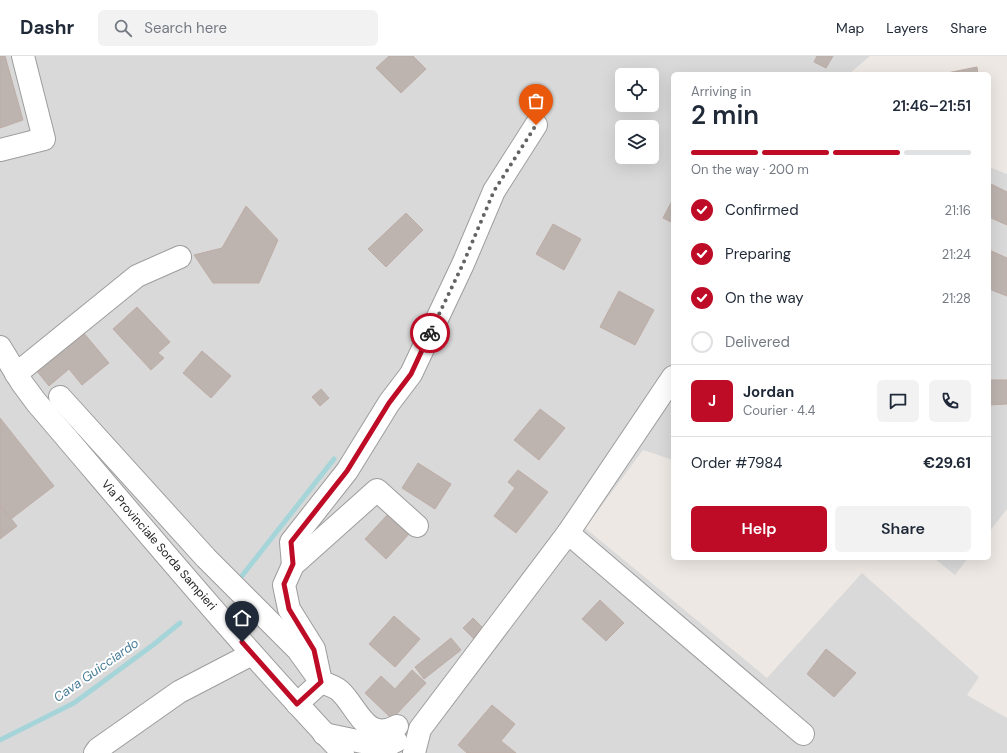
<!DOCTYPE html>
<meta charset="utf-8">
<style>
body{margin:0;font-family:"DM Sans",sans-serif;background:#f2f2f3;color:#1f2937;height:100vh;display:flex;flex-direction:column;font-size:15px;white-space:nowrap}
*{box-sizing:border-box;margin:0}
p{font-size:13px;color:#747a83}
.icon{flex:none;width:22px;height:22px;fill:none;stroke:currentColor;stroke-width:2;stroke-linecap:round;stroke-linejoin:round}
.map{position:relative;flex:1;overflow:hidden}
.drawer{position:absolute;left:671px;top:16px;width:320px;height:488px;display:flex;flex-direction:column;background:#fff;border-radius:6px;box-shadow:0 4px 16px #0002}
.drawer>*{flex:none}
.controls{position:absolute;left:615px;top:12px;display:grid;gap:8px}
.controls a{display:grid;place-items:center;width:44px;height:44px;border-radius:6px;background:#fff;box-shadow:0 4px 16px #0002;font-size:20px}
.pin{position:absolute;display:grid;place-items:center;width:34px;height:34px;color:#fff;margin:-41px -17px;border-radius:50% 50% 50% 0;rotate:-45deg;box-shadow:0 0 4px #0007}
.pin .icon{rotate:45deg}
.courier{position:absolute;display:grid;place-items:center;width:40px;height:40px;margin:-20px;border:3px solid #be0b26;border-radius:50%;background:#fff;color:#222;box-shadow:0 1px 5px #0007}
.summary em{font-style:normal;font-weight:600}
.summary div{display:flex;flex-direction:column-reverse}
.summary{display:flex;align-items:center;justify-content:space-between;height:68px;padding:0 20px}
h1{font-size:26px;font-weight:600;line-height:30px}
.bar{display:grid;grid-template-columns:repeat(4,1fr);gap:6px 4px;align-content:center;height:48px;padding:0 20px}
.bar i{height:5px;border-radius:3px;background:#e0e1e3}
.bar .on{background:#be0b26}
.bar p{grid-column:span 4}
.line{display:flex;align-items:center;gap:10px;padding:0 20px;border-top:1px solid #e0e1e3}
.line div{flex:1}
.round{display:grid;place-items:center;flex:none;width:42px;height:42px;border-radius:6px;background:#f2f2f3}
ol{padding:0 20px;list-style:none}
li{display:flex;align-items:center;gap:12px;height:44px}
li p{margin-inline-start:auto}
li .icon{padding:4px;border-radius:50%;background:#be0b26;color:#fff;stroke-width:4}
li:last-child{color:#747a83}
li i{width:22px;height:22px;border:2px solid #e0e1e3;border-radius:50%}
.action{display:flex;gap:8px;margin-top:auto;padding:8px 20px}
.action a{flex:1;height:46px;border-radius:6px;background:#be0b26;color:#fff;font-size:16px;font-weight:600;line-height:46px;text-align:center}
.action a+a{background:#f2f2f3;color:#1f2937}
header{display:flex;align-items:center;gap:24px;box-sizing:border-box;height:56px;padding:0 20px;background:#fff;border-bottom:1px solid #e0e1e3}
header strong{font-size:19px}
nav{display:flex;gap:22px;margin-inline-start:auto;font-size:14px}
.search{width:280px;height:36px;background:#f2f2f3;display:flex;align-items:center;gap:10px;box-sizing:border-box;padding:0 14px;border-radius:6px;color:#747a83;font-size:15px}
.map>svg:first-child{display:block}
</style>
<header>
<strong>Dashr</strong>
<div class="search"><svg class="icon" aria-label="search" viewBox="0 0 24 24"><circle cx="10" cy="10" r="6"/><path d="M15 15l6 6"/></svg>Search here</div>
<nav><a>Map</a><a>Layers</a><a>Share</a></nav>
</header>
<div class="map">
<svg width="1007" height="697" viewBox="0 0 1007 697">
<rect width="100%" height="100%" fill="#ede8e3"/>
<g fill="#dad9d9" fill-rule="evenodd">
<path d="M0 0H870L849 18H673V404L643 394 585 472 767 622 862 517 979 621 967 639 1007 662V697H0ZM622 19H652V49H622ZM622 71H652V101H622Z"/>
<polygon points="989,111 1007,118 1007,453 989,476"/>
<polygon points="934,502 968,502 955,519"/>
</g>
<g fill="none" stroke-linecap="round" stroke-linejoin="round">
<g stroke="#a5d5d9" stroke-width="5">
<polyline points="241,521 334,403"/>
<polyline points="0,684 74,647 153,589 180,567"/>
</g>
</g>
<g fill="#bdb3af" stroke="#beada6">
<polygon points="0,0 5,0 23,64 0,72"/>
<polygon points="389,0 413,0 426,13 401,37 376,12"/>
<polygon points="817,0 833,0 826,12 814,6"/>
<polygon points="977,11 978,18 942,18"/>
<polygon points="989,127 1007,136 1007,169 989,161"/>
<polygon points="673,143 673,167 663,162"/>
<polygon points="246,150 278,184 259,227 213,227 194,199 222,192"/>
<polygon points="406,157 423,174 386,211 368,193"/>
<polygon points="553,168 581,183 564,214 536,198"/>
<polygon points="989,194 1007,202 1007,240 989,233"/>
<polygon points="619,235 654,254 635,289 600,271"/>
<polygon points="137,251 170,286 158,297 164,302 151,314 113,273"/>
<polygon points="82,275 109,307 82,329 69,313 49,330 36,314"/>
<polygon points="202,295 231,320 211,342 183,317"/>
<polygon points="989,324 1007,324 1007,348 989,349"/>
<polygon points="321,333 329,342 320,350 312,341"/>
<polygon points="540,353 565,372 539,404 514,384"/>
<polygon points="0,362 54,430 11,463 0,449"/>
<polygon points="418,407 451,428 435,453 402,432"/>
<polygon points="518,414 548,436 516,477 494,460 515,432 508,426"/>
<polygon points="0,449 17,470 0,483"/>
<polygon points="390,456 411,476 386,503 365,483"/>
<polygon points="600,544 624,567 606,585 582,563"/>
<polygon points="394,560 420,583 395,611 369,588"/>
<polygon points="473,562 486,575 476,585 463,572"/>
<polygon points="451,582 461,594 424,623 415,611"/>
<polygon points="826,593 856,617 834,641 807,618"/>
<polygon points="412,614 426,627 392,663 365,637 381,620 395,633"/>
<polygon points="492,649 515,668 501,685 516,697 467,697 458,689"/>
</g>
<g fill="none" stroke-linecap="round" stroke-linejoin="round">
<g stroke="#9d9d9d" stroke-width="24">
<g id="minor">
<polyline points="0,94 44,83 23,0"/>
<path d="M0 291 22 327 36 346C137 464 236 584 343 697"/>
<polyline points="16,318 137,220 180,201"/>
<polyline points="60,341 206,502 298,594 321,626 297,648"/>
<polyline points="568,477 803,678"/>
<polyline points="293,509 291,486 347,415 389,347 411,318 463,208 494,135 536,69"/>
<path d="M397 670C366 687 358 652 340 635 336 631 327 628 321 626L314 593 289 553 284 529 293 509 377 434 417 470"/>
<polyline points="324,678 362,686 386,690 396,685"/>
<polyline points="95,697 98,693 179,636 252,598"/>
<polyline points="414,697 420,673 568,477 673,321"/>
</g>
</g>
<use href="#minor" stroke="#fff" stroke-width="22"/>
</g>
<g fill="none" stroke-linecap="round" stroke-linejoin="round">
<polyline stroke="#656362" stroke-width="4" stroke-dasharray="0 7.2" points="430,277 463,208 494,135 536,69"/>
<polyline stroke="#be0b26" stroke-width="5" points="242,586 297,648 321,626 314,594 289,553 284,528 293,508 291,486 347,415 389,347 411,318 430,277"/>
</g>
<g text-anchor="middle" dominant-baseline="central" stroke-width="4" stroke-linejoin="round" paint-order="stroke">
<g font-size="12" fill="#1c1c1c" stroke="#fff">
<text transform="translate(159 489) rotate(49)">Via Provinciale Sorda Sampieri</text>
</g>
<g font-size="13" font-style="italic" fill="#487c97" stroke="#fff">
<text transform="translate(96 614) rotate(-35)">Cava Guicciardo</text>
</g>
</g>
</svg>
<div class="controls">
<a><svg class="icon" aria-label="locate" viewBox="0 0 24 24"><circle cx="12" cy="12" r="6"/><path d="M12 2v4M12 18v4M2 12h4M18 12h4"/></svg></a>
<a><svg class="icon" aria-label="layers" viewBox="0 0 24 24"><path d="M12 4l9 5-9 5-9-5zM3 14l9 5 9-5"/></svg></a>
</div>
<div class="pin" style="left:536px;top:69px;background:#ea580c"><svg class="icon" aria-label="bag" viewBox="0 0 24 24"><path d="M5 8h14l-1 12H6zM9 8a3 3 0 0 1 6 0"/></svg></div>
<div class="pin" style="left:242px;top:586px;background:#1f2937"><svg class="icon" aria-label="home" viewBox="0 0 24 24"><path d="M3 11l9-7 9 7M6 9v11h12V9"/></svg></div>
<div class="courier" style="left:430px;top:277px"><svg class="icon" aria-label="bike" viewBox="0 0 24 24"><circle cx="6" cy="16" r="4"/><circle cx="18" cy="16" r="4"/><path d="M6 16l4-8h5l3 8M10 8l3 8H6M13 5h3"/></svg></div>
<section class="drawer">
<div class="summary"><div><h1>2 min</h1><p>Arriving in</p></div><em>21:46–21:51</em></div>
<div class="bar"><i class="on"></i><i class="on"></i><i class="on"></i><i></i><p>On the way · 200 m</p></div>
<ol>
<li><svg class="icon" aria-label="check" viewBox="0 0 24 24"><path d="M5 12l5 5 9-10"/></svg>Confirmed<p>21:16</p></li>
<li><svg class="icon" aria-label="check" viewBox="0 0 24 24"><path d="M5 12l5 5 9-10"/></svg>Preparing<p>21:24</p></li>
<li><svg class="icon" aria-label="check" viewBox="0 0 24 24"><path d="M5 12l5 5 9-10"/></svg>On the way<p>21:28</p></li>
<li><i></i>Delivered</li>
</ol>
<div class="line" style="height:72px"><b class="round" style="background:#be0b26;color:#fff">J</b><div><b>Jordan</b><p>Courier · 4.4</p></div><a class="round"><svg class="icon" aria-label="chat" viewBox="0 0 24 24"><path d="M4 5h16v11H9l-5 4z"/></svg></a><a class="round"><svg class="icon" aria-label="phone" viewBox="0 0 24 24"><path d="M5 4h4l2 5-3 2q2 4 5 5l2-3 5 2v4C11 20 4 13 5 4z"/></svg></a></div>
<div class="line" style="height:52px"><div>Order #7984</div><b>€29.61</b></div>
<div class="action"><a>Help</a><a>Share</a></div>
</section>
</div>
